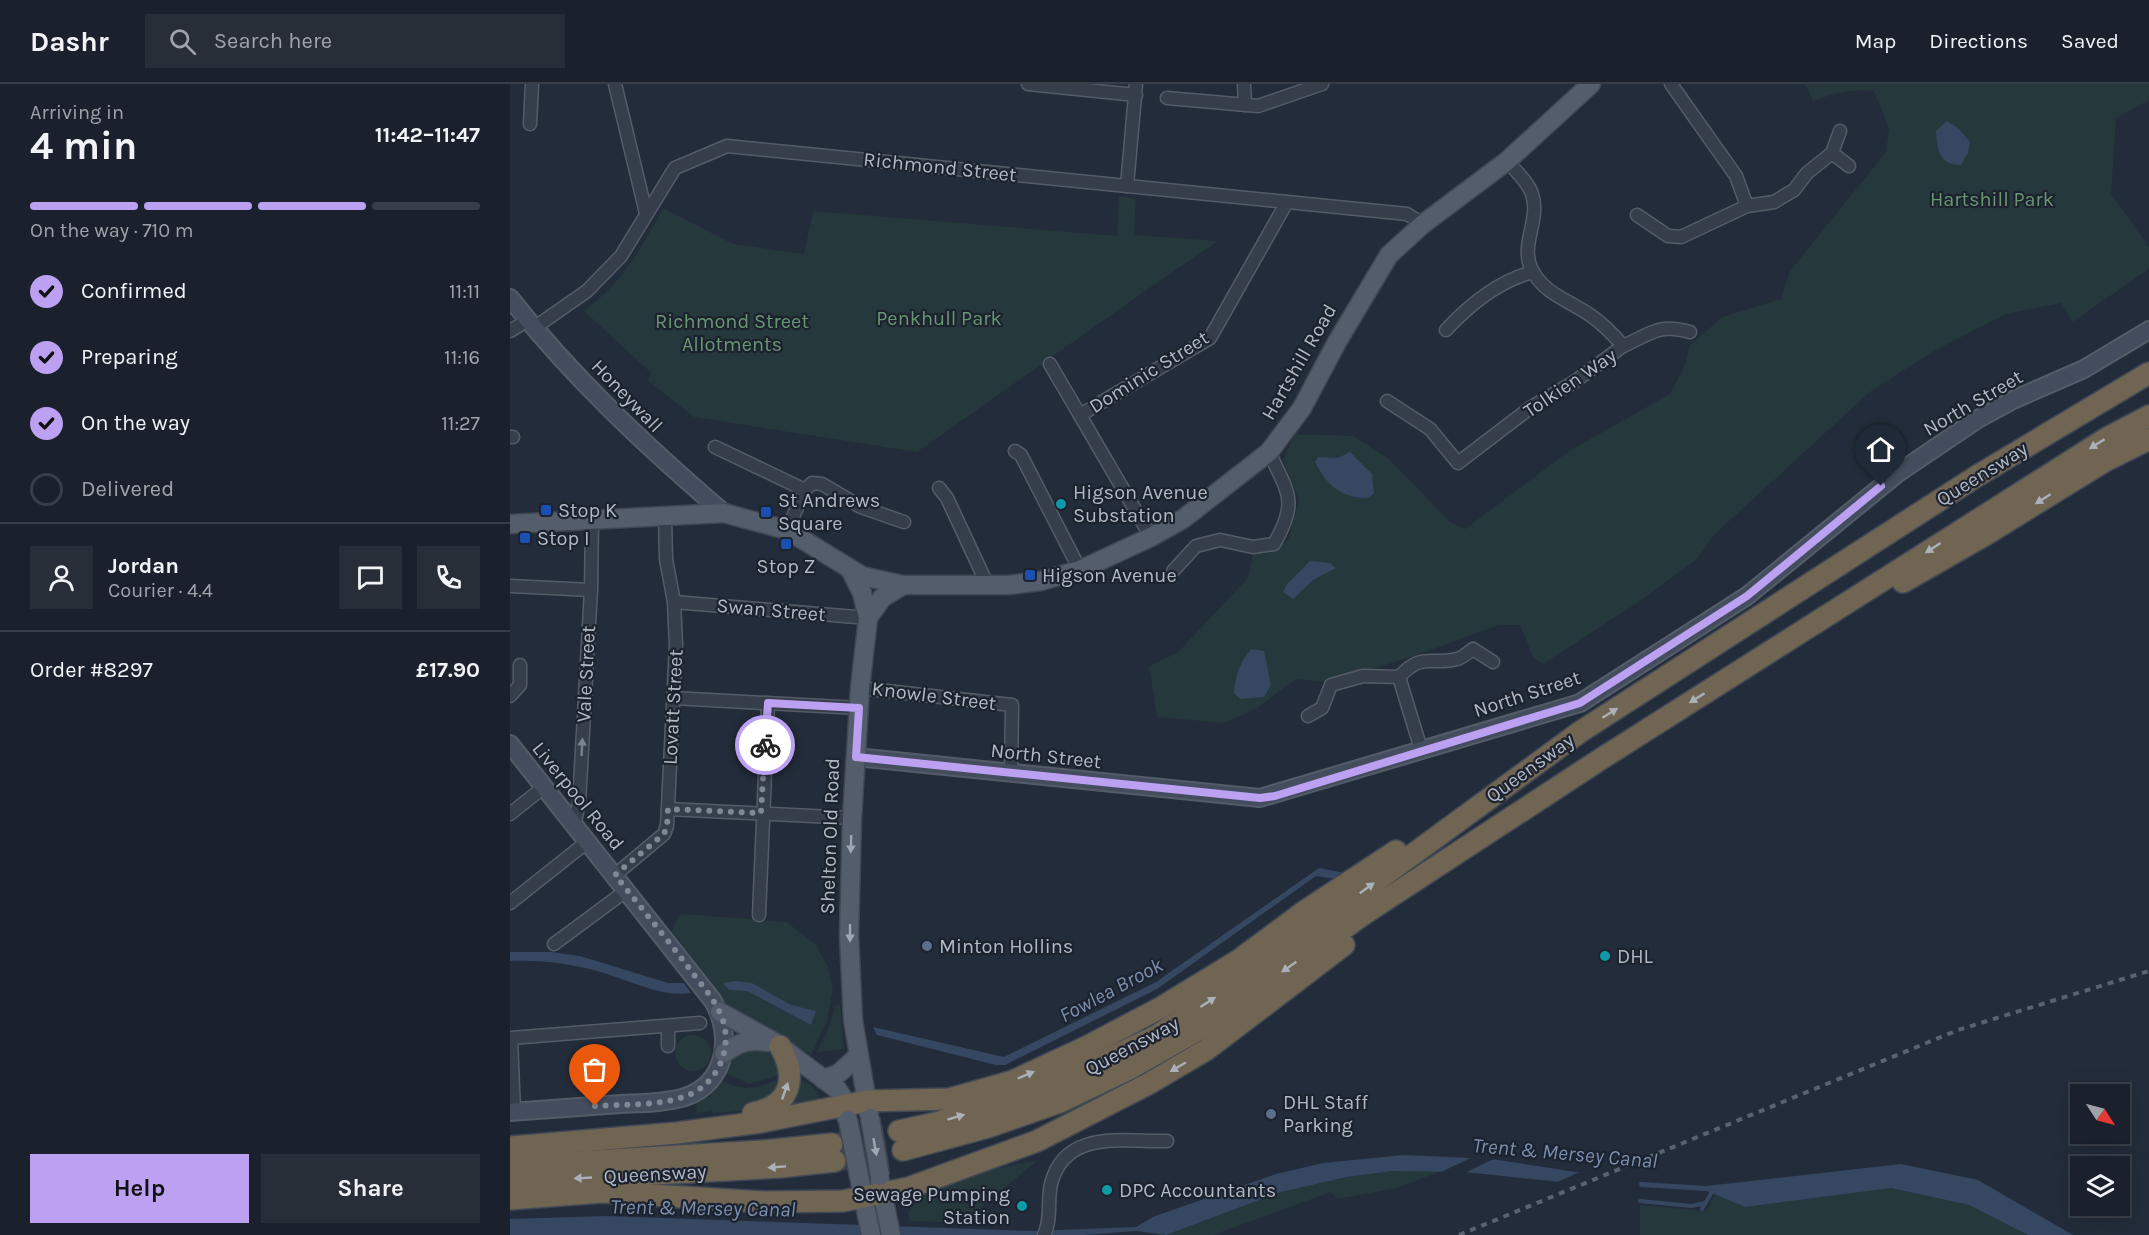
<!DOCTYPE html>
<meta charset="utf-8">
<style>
body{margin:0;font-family:Karla,sans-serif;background:#272e38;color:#f1f3f6;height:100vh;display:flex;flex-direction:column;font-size:22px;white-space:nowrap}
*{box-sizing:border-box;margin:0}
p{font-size:20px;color:#9fa3a9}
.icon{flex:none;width:33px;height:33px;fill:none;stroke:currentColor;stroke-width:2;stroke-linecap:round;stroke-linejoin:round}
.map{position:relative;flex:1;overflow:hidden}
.side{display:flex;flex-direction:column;background:#1a212c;width:510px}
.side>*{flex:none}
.needle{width:39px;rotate:126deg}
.fabs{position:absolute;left:1560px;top:1000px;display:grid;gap:12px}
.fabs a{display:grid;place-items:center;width:60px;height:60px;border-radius:0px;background:#1a212c;box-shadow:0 6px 24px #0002,0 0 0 2px #383e48;font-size:30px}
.pin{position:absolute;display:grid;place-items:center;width:51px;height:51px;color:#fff;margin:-62px -26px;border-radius:50% 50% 50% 0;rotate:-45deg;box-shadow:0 0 6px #0007}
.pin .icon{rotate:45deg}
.courier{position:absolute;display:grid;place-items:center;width:60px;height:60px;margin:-30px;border:4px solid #bca0f2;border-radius:50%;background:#fff;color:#222;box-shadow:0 2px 8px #0007}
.headline em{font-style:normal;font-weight:700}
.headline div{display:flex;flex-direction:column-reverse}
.headline{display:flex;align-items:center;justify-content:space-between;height:102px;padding:0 30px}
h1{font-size:39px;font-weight:700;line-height:45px}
.bar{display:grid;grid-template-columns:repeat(4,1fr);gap:9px 6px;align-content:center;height:72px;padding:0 30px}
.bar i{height:8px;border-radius:4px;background:#383e48}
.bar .active{background:#bca0f2}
.bar p{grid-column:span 4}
.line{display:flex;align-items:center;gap:15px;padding:0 30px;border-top:2px solid #383e48}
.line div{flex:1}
.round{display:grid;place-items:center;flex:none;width:63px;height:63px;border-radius:0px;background:#272e38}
ol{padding:0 30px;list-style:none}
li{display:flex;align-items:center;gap:18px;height:66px}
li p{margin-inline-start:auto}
li .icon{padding:6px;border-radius:50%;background:#bca0f2;color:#111;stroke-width:4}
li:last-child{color:#9fa3a9}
li i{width:33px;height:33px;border:3px solid #383e48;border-radius:50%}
.primary-button{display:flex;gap:12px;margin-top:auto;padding:12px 30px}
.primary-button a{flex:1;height:69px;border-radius:0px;background:#bca0f2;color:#111;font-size:24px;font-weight:700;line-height:69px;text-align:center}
.primary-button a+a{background:#272e38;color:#f1f3f6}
header{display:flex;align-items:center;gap:36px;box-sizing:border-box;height:84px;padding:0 30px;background:#1a212c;border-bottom:2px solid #383e48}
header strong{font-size:28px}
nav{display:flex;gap:33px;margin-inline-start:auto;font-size:21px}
.search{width:420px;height:54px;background:#272e38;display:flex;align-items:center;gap:15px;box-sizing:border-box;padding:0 21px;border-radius:0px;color:#9fa3a9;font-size:22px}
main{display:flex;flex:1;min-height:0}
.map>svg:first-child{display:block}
</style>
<header>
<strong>Dashr</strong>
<div class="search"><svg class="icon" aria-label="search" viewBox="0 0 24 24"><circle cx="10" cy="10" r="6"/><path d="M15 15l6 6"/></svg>Search here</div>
<nav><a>Map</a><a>Directions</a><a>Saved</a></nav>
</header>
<main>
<section class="side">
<div class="headline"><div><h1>4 min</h1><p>Arriving in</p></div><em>11:42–11:47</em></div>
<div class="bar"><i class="active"></i><i class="active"></i><i class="active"></i><i></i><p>On the way · 710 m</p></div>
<ol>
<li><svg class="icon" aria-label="check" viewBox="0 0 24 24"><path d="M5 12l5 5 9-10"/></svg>Confirmed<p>11:11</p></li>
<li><svg class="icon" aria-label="check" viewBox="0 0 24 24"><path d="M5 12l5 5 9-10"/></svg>Preparing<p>11:16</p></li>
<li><svg class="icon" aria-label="check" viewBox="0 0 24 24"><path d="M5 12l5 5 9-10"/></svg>On the way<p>11:27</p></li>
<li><i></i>Delivered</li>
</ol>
<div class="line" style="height:108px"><a class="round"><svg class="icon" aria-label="person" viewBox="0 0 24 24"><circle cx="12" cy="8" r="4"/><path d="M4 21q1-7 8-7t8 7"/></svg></a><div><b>Jordan</b><p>Courier · 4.4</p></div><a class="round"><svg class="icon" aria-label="chat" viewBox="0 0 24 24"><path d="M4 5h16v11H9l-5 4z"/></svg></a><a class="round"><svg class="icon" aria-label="phone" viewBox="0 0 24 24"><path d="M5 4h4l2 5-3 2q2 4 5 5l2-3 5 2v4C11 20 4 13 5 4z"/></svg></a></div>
<div class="line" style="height:78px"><div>Order #8297</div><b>£17.90</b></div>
<div class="primary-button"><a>Help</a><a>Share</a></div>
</section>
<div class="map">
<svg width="1639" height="1151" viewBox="0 0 1639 1151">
<rect width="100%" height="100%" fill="#232c3a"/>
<g fill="#25383b">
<path d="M1295 0H1639V16L1606 34 1601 110 1639 163V185L1562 238 1551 219 1496 230 1424 267 1361 307 1205 450 1187 475 1130 517 1033 580 1023 573 1010 541H989L907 571 820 598 786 595 747 624 715 639 647 633 639 582 667 569 738 494 743 470 778 456 789 416 773 376 785 350 843 352 879 375 940 438 955 445 1059 367 1160 310 1176 279 1179 262 1212 233 1271 215 1280 187 1376 68 1379 44 1364 7C1342 4 1323 10 1303 17Z"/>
<path d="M609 112 626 115 624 151 708 157C606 226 508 298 407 368L184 333 138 297 141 289 74 227C112 199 131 165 153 124L223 160 294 170 303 127 607 152Z"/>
<polygon points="175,830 277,838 306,861 318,883 323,905 317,937 301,971 221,925 161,848 170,831"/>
<polygon points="330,920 334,965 307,968 319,943 326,921"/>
<circle cx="183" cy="969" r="18"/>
<polygon points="250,960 266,969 273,990 239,1000 214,988 222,969"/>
<path d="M285 992C296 997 310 1005 311 1018L271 1026Z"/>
<path d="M273 994 271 1005 245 1025 203 1030 202 1026 187 1029 186 1020 200 1012 213 997C239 1009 247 1003 273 994Z"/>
<path d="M527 1077 470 1124 505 1137 485 1140 400 1137 398 1130C403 1121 408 1113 417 1109 443 1095 497 1080 527 1077Z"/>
<polygon points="883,1087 931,1087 888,1104 827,1115 821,1108 703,1151 647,1151 647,1150 656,1151 771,1108 837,1093"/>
<polygon points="1381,1104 1459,1121 1518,1151 1130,1151 1130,1121 1196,1127 1205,1110 1235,1123"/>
</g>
<g fill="#364761">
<path d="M1437 37 1449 45 1460 58 1458 69 1451 81C1429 82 1427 64 1426 47Z"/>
<path d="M840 368 862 390 864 409 858 414C830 414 817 401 805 378L808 373 828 374Z"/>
<polygon points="800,477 820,479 826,484 803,496 783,515 773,508 777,500"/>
<path d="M741 565 754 567 761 601 754 613 730 615 724 609C725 592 730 578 741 565Z"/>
<polygon points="809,784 834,789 826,795 806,792 647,905 495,981 486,981 367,951 363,943 494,973 646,898"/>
<path d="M41 868 70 872 158 899H174L181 909C151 914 117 895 87 887 58 879 30 876 0 877V868Z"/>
<polygon points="225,897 242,899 281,921 306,927 301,941 237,907 219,906 213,899"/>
<polygon points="894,1071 982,1075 1131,1098 1196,1102 1391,1080 1468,1096 1563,1151 1518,1151 1459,1121 1381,1104 1235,1123 1197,1107 1050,1098 955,1088 883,1087 837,1093 771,1108 656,1151 626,1147 574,1151 0,1151 0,1135 96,1132 523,1147 626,1143 645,1132 766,1090 813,1079"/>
</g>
<g fill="#232c3a">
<polygon points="967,1071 988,1073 950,1091 927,1090"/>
<polygon points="1074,1086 1132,1095 1135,1095 1129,1097 1130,1105 1043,1100"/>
</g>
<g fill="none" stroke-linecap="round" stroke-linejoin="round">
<g stroke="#364761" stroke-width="4">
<polyline points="1130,1117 1182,1122 1195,1119"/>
<polyline points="1192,1125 1203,1106"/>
</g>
<g stroke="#38414f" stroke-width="21" stroke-dasharray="21 10" stroke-linecap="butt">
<polyline points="323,1060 389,1047"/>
<polyline points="326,1077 393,1066"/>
</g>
<g stroke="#545c68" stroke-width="15">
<g id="street">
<polyline points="105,0 136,129"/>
<polyline points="518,0 626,11"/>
<polyline points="734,0 735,21"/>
<polyline points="1161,0 1226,92 1237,122"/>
<polyline points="657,14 748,22 812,0"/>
<polyline points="20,40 22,0"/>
<polyline points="1322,69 1339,82"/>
<polyline points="617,102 626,0"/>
<polyline points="1127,131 1158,152 1171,153 1237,122 1264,118 1284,106 1297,89 1322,69 1330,47"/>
<polyline points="24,244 77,207 111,172 165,84 217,62 897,130 913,140"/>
<path d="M936 246C960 220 988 197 1023 188"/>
<polyline points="0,247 18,236"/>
<path d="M1113 262C1141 250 1148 239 1180 248"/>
<polyline points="540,280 641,453"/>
<path d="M877 317 920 345 948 379 1020 324 1064 298 1113 262C1103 250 1093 240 1080 231 1060 217 1034 210 1022 186 1009 161 1031 136 1022 110 1018 98 1005 86 997 77"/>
<polyline points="570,331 700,254 777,118"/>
<polyline points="0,353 3,353"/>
<polyline points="205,363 295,406 302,399 312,400 351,423 394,438"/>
<polyline points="505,367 511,371 570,486"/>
<polyline points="429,404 437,414 478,502"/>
<polyline points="277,446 295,406"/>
<path d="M663 487 686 462 710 456 743 463 764 460C789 417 778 409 759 368"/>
<polyline points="0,502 81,506"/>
<polyline points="164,518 358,534"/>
<path d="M889 593C913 567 922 582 947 575 952 574 959 568 963 565L983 578"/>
<polyline points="889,593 911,665"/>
<polyline points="350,604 502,621 501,690"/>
<polyline points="0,612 10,601 10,581"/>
<polyline points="163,614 349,624"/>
<polyline points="798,632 812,624 821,601 853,592 889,593"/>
<polyline points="158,725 342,734"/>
<polyline points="0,730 34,703"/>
<polyline points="64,742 69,719 81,506 82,437"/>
<polyline points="105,791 154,750 157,742 166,561 164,518 156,475 155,432"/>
<polyline points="0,819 77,758"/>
<polyline points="249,831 258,619"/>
<polyline points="44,860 117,806"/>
<polyline points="158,942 158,962"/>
<polyline points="4,1028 1,954 190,939"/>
<path d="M534 1151C542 1135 537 1117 541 1100 555 1045 612 1058 657 1057"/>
</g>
</g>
<g stroke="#545c68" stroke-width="20">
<g id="secondary">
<path d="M0 214C63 294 137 363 214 429"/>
<path d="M0 660 203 917C223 951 217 999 175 1013 155 1019 132 1019 111 1020 74 1023 37 1025 0 1028"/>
<polyline points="346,673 750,714 1070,619 1237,512 1388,389 1468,335 1503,316 1574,285 1639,246"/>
</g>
</g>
<g stroke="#404753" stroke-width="21">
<g id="primary">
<polyline points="0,440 214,429 277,446 352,492 393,501 499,501 531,497 570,486 641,453 673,435 759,368 792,324 827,258 879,171 913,140 997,77 1081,0"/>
<polyline points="341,487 352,509 358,534 350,604 342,734 339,851 343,936 359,1030"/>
<polyline points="358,534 372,514 393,501"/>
<polyline points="210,928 266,959 328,1006 333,1014 337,1035"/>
<path d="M214 969C230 958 239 955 258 958"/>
<polyline points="313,995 328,990 348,972"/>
<polyline points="349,1092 361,1151"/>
<polyline points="370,1097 381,1151"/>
</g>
</g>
<g stroke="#414955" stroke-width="24">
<g id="highway">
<polyline points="1393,498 1475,451 1595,377 1639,355"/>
<path d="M243 1029C281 1022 288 994 270 962"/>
<polyline points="389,1047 426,1039 543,1001 646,952 726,900 1070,648 1467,392 1639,289"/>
<polyline points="0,1063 167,1049 251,1038 357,1017 439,1015 503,997 578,962 652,923 729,876 795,827 886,767"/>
<polyline points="393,1066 478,1043 550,1018 619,985 707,935 854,830 1094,673 1597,354 1639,332"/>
<polyline points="0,1082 252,1067 322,1060"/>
<polyline points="0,1098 270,1083 325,1077"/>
<polyline points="0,1115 92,1108 254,1118 333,1117 398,1104 527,1057 640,999 696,966 834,861"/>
</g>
</g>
<use href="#street" stroke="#363e4b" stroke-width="12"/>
<use href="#secondary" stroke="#444d5d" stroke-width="16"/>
<use href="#primary" stroke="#545d6b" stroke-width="18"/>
<use href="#highway" stroke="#706553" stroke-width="21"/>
<polyline stroke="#586271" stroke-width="4" stroke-dasharray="6 6" stroke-linecap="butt" points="949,1151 1448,946 1639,887"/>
<g stroke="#404753" stroke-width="21" stroke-linecap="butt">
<g id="primary-bridge">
<polyline points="360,1034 370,1092"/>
<polyline points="338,1036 349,1092"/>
</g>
</g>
<use href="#primary-bridge" stroke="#545d6b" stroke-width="18"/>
</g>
<defs><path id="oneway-solid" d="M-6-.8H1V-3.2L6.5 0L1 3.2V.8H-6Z" transform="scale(1.5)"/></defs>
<g fill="#aab1ba">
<use href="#oneway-solid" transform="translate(1587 360) rotate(148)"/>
<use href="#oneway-solid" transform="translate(1533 415) rotate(148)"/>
<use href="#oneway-solid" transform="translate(1423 464) rotate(147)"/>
<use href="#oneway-solid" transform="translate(1187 614) rotate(148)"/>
<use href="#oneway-solid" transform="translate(1100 629) rotate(-32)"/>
<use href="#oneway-solid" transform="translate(857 804) rotate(-36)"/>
<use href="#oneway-solid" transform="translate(779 883) rotate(145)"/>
<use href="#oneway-solid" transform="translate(698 918) rotate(-33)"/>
<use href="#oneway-solid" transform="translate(668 983) rotate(150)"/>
<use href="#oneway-solid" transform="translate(516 991) rotate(-23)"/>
<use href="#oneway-solid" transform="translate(275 1007) rotate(-71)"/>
<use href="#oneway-solid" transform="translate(446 1033) rotate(-17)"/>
<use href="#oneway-solid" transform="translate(267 1083) rotate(176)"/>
<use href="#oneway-solid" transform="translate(73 1094) rotate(177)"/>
</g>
<use fill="#7a828f" href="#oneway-solid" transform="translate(72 663) rotate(-87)"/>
<g fill="#9ea7b4">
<use href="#oneway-solid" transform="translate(341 760) rotate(91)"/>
<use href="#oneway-solid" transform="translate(340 849) rotate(90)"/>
<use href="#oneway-solid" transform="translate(365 1063) rotate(80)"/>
</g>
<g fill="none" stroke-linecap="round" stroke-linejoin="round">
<path stroke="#7f8895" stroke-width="6" stroke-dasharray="0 10.8" d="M85 1022C114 1020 149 1022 176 1012 209 1000 225 961 210 929 203 913 189 898 179 884 155 853 130 822 105 791L154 750 157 742 158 725 251 729 255 661"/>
<polyline stroke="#bca0f2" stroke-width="8" points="255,661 258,619 349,624 346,673 750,714 765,712 1070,619 1237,512 1371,402"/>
</g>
<g fill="#0f9aa8" stroke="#1c232f" stroke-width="2">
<circle cx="551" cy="420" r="6"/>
<circle cx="1095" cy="872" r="6"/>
<circle cx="597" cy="1106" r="6"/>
<circle cx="512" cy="1122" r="6"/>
</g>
<g fill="#1a4fb4" stroke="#1c232f" stroke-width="2">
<rect x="30" y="420" width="12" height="12" rx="3"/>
<rect x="250" y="422" width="12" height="12" rx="3"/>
<rect x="9" y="448" width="12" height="12" rx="3"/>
<rect x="270" y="454" width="12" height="12" rx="3"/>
<rect x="514" y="485" width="12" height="12" rx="3"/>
</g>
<g fill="#5c6f8a" stroke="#1c232f" stroke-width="2">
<circle cx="417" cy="862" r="6"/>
<circle cx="761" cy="1030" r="6"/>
</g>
<g text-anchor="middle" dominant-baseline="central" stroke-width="4.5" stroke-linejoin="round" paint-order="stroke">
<g font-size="20" fill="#b1b9c6" stroke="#1c232f">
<text transform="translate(430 83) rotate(6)">Richmond Street</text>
<text transform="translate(789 278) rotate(-60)">Hartshill Road</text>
<text transform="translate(639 288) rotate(-32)">Dominic Street</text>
<text transform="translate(1060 299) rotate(-34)">Tolkien Way</text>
<text transform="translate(117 312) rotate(46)">Honeywall</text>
<text transform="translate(1463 319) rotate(-30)">North Street</text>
<text transform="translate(1472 390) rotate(-32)">Queensway</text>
<text transform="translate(261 526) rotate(5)">Swan Street</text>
<text transform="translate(76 590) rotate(-87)">Vale Street</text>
<text transform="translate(1017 610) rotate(-18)">North Street</text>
<text transform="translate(424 612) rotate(7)">Knowle Street</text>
<text transform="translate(163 623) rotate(-87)">Lovatt Street</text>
<text transform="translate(536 672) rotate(6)">North Street</text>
<text transform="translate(1020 684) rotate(-36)">Queensway</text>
<text transform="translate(68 712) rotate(51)">Liverpool Road</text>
<text transform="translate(320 752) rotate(-88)">Shelton Old Road</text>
<text transform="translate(622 962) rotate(-28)">Queensway</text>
<text transform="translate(145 1090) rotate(-3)">Queensway</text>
</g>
<g font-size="20" fill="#699774" stroke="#1c232f">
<text x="1482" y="115">Hartshill Park</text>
<text x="429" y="234">Penkhull Park</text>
<text x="222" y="237">Richmond Street<tspan x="222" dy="23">Allotments</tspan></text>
</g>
<g font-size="20" fill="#b1b9c6" stroke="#1c232f" text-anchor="start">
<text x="563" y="408">Higson Avenue<tspan x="563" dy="23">Substation</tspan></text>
<text x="268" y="416">St Andrews<tspan x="268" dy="23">Square</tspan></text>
<text x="48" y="426">Stop K</text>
<text x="27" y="454">Stop I</text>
<text x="276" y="482" text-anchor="middle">Stop Z</text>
<text x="532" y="491">Higson Avenue</text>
<text x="429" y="862">Minton Hollins</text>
<text x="1107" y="872">DHL</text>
<text x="773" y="1018">DHL Staff<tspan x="773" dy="23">Parking</tspan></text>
<text x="609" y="1106">DPC Accountants</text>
<text x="500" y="1110" text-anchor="end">Sewage Pumping<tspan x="500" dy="23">Station</tspan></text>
</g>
<g font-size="21" font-style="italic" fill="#7a8fae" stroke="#1c232f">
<text transform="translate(601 906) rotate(-28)">Fowlea Brook</text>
<text transform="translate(1055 1069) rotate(5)">Trent &amp; Mersey Canal</text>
<text transform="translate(193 1124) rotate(1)">Trent &amp; Mersey Canal</text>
</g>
</g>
</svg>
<div class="fabs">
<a><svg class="needle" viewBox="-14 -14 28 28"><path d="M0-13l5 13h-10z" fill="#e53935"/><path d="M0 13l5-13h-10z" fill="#9fa3a9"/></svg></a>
<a><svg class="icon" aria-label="layers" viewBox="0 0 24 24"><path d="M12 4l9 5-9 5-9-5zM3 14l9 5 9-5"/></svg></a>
</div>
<div class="pin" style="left:85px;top:1022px;background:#ea580c"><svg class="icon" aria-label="bag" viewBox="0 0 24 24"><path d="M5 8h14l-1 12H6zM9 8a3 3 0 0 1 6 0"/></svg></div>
<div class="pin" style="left:1371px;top:402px;background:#1f2937"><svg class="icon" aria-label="home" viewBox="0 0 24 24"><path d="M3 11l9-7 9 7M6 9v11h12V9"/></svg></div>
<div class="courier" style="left:255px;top:661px"><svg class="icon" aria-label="bike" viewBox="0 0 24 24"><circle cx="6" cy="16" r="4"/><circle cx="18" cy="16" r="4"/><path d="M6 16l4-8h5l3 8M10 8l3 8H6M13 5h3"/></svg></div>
</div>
</main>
